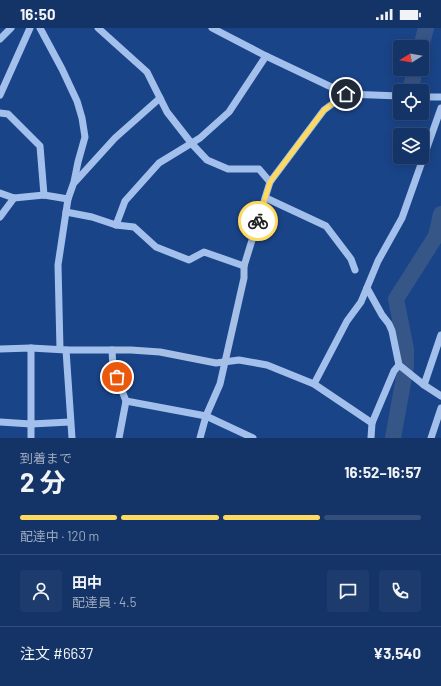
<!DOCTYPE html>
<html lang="ja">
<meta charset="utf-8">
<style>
body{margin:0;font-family:Barlow,"Noto Sans JP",sans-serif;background:#1d3b6c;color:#f1f3f6;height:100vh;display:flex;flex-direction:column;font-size:15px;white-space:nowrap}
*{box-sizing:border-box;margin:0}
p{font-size:13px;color:#9daabf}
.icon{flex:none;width:22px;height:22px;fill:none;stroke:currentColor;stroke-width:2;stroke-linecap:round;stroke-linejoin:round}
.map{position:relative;height:410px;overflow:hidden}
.side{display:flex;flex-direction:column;background:#143366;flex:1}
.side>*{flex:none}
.needle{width:26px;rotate:259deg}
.buttons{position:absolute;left:393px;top:12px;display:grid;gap:8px}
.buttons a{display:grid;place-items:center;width:36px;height:36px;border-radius:4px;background:#143366;box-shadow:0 2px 10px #0003,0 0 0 1px #334e7a;font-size:20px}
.pin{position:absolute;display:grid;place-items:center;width:34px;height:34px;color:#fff;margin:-17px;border:2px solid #fff;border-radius:50%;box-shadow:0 1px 4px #0007}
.courier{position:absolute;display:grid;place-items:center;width:40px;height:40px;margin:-20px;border:3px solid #fed95f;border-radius:50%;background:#fff;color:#222;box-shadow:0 1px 5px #0007}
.headline em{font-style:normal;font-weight:700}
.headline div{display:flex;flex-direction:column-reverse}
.headline{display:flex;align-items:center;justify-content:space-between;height:68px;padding:0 20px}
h1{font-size:26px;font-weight:700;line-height:30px}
.bar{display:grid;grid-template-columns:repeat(4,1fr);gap:6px 4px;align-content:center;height:48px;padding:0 20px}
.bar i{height:5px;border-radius:3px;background:#334e7a}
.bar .on{background:#fed95f}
.bar p{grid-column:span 4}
.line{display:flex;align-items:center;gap:10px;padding:0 20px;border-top:1px solid #334e7a}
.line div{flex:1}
.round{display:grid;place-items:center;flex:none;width:42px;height:42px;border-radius:4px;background:#1d3b6c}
.status{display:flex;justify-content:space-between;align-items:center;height:28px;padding:0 20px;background:#143366;direction:ltr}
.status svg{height:11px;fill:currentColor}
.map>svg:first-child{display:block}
</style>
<div class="status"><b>16:50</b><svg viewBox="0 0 49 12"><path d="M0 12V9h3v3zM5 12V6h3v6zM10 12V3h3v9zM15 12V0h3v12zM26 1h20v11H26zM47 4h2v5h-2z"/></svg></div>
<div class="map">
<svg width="441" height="410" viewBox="0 0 441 410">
<rect width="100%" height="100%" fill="#1a4488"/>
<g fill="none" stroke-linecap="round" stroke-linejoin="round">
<g stroke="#375688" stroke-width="16">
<polyline points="421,19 426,0"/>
<polyline points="415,41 412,55 413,61 417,63"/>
<polyline points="393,410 406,338 406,321 396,271 436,208 441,186"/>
</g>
<g stroke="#a3c0ed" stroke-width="7">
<polyline points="40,0 62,41 77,73 82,90 85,109 78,134 74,154 68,171 58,237 60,321"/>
<polyline points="98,0 147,44 167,84 192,116 207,132 228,141 259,141 270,154"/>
<polyline points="212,0 266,28 346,66 400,68"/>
<polyline points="0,11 11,0"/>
<polyline points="0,67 30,0"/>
<polyline points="422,69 441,69"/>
<polyline points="0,85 8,86 40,118 44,167"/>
<polyline points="75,154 115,110 160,70"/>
<polyline points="0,165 14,170 44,167 68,171"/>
<polyline points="266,170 326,198 351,231 355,242"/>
<polyline points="66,184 92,189 116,197 134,199 156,219 189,232 204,224 244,238"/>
<polyline points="0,189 14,170"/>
<polyline points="116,197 125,173 159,135 200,110 229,84 266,28"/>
<polyline points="367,260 382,287 389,296 392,303 399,337 424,357 441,368"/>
<polyline points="0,321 31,320 66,322 131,322 160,324 216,335 239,332 267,337 314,356 372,395"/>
<polyline points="66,322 72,410"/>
<polyline points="112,322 113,340 126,373 119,410"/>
<polyline points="314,356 347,293 361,274 378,233 402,190 441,80"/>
<polyline points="424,357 441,307"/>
<polyline points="126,373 206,388 253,410"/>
<polyline points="0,394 31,396 70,394"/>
<polyline points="31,410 31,320"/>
<polyline points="200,410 206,388 220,356 244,250 244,238 270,154 324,82 346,66"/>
<polyline points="371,410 372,395 394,343 399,337"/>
<polyline points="431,410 441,380"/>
</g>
</g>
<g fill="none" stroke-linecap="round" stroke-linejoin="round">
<polyline stroke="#afbed5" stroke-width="4" stroke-dasharray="0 7.2" points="117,349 113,340 112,322 160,324 216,335 225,334 228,323 244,250 244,238 258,193"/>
<polyline stroke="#fed95f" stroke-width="5" points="258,193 270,154 324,82 346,66"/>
</g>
</svg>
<div class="buttons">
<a><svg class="needle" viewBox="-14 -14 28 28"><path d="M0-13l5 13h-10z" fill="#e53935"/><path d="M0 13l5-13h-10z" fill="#9daabf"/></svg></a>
<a><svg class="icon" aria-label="locate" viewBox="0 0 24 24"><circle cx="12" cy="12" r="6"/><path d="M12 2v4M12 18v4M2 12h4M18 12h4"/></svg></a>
<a><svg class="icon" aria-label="layers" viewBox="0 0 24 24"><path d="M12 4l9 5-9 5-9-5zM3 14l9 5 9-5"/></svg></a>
</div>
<div class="pin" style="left:117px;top:349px;background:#ea580c"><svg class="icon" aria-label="bag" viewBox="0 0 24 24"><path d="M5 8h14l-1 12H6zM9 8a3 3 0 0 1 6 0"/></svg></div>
<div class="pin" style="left:346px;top:66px;background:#1f2937"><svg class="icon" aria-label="home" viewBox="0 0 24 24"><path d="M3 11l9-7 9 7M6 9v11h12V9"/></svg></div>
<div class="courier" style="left:258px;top:193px"><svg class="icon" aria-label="bike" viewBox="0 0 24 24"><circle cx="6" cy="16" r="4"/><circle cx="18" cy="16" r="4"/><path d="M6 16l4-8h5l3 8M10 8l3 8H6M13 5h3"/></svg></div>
</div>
<section class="side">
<div class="headline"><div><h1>2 分</h1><p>到着まで</p></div><em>16:52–16:57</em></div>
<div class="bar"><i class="on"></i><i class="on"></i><i class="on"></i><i></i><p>配達中 · 120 m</p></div>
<div class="line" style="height:72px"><a class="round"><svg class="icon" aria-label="person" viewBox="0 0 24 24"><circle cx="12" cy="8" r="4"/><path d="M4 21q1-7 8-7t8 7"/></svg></a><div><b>田中</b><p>配達員 · 4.5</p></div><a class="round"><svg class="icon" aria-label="chat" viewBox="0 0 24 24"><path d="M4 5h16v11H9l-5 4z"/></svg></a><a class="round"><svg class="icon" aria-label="phone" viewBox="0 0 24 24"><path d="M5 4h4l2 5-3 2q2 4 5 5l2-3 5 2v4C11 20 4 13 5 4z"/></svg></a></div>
<div class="line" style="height:52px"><div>注文 #6637</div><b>¥3,540</b></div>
</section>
